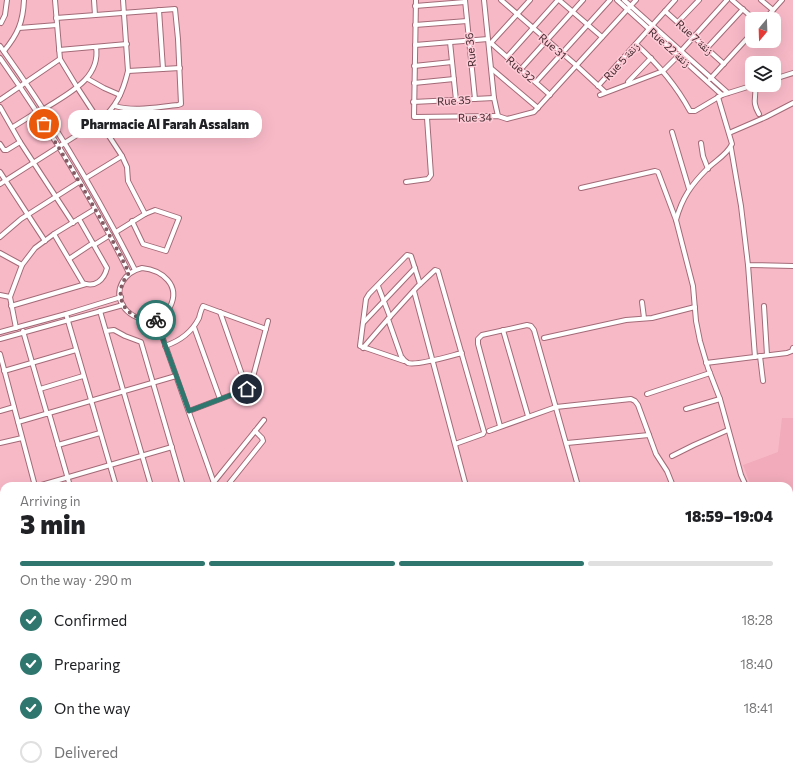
<!DOCTYPE html>
<meta charset="utf-8">
<style>
body{margin:0;font-family:Commissioner,"Noto Naskh Arabic",sans-serif;background:#f6f6f6;color:#202124;height:100vh;display:flex;flex-direction:column;font-size:15px;white-space:nowrap}
*{box-sizing:border-box;margin:0}
p{font-size:13px;color:#757577}
.icon{flex:none;width:22px;height:22px;fill:none;stroke:currentColor;stroke-width:2;stroke-linecap:round;stroke-linejoin:round}
.map{position:relative;flex:1;overflow:hidden}
.side{position:absolute;left:0px;top:482px;width:793px;height:300px;display:flex;flex-direction:column;background:#fff;border-radius:12px 12px 0 0;box-shadow:0 4px 16px #0002}
.side>*{flex:none}
.needle{width:26px;rotate:199deg}
.controls{position:absolute;left:745px;top:12px;display:grid;gap:8px}
.controls a{display:grid;place-items:center;width:36px;height:36px;border-radius:8px;background:#fff;box-shadow:0 4px 16px #0002;font-size:20px}
.pin{position:absolute;display:grid;place-items:center;width:34px;height:34px;color:#fff;margin:-17px;border:2px solid #fff;border-radius:50%;box-shadow:0 1px 4px #0007}
.courier{position:absolute;display:grid;place-items:center;width:40px;height:40px;margin:-20px;border:3px solid #2f766e;border-radius:50%;background:#fff;color:#222;box-shadow:0 1px 5px #0007}
.bubble{position:absolute;height:28px;border-radius:12px;background:#fff;box-shadow:0 4px 16px #0002;font-size:13px;font-weight:800;line-height:28px;text-align:center}
.overview em{font-style:normal;font-weight:800}
.overview div{display:flex;flex-direction:column-reverse}
.overview{display:flex;align-items:center;justify-content:space-between;height:68px;padding:0 20px}
h1{font-size:26px;font-weight:800;line-height:30px}
.bar{display:grid;grid-template-columns:repeat(4,1fr);gap:6px 4px;align-content:center;height:48px;padding:0 20px}
.bar i{height:5px;border-radius:3px;background:#e0e0e0}
.bar .on{background:#2f766e}
.bar p{grid-column:span 4}
ol{padding:0 20px;list-style:none}
li{display:flex;align-items:center;gap:12px;height:44px}
li p{margin-inline-start:auto}
li .icon{padding:4px;border-radius:50%;background:#2f766e;color:#fff;stroke-width:4}
li:last-child{color:#757577}
li i{width:22px;height:22px;border:2px solid #e0e0e0;border-radius:50%}
.map>svg:first-child{display:block}
</style>
<div class="map">
<svg width="793" height="782" viewBox="0 0 793 782">
<rect width="100%" height="100%" fill="#f8b9c7"/>
<polygon fill="#f1abba" points="782,418 793,418 793,492 789,493 789,486 751,486 743,465 778,452"/>
<g fill="none" stroke-linecap="round" stroke-linejoin="round">
<g stroke="#a36a77" stroke-width="6">
<g id="minor">
<polyline points="55,0 60,59 77,87 122,156 127,167 128,181 145,214"/>
<polyline points="94,0 95,15"/>
<polyline points="416,0 414,117 498,116 507,119 534,112 636,0"/>
<polyline points="465,0 475,99"/>
<polyline points="484,0 494,98 498,116"/>
<polyline points="501,0 577,66 605,92"/>
<polyline points="559,0 602,37"/>
<polyline points="617,0 722,95"/>
<polyline points="624,0 728,93"/>
<polyline points="732,0 754,19"/>
<polyline points="761,0 773,10"/>
<polyline points="415,6 465,2"/>
<polyline points="159,10 163,69"/>
<polyline points="665,11 724,64"/>
<path d="M56 18 175 9 178 39 181 104 178 105C157 107 135 112 115 106"/>
<polyline points="765,19 782,0"/>
<polyline points="678,22 699,0"/>
<polyline points="1,23 5,15 7,0"/>
<polyline points="415,25 467,21"/>
<polyline points="19,28 57,25"/>
<polyline points="450,42 456,100"/>
<polyline points="491,43 550,95"/>
<polyline points="490,44 530,0"/>
<path d="M636 44C658 64 676 85 690 111H695L722 95 754 85"/>
<polyline points="415,45 488,39"/>
<path d="M0 46C51 117 96 192 135 270"/>
<polyline points="707,48 743,9"/>
<polyline points="59,50 127,44"/>
<path d="M4 51C18 34 23 22 24 0"/>
<polyline points="681,51 727,0"/>
<polyline points="507,57 558,0"/>
<path d="M0 58C48 126 92 198 129 273"/>
<polyline points="414,66 452,62"/>
<polyline points="492,69 538,108"/>
<polyline points="521,69 583,0"/>
<polyline points="128,71 180,68"/>
<polyline points="88,79 104,88 120,95"/>
<polyline points="710,79 752,33"/>
<polyline points="774,79 793,73"/>
<polyline points="536,82 610,0"/>
<polyline points="628,82 651,58"/>
<polyline points="414,83 454,79"/>
<path d="M755 85C757 99 751 100 759 114"/>
<polyline points="598,86 675,0"/>
<polyline points="600,95 663,71 679,55"/>
<polyline points="0,100 60,59"/>
<polyline points="413,102 494,98"/>
<polyline points="0,107 20,142 73,223"/>
<path d="M44 109C67 94 101 79 96 47"/>
<polyline points="13,127 37,112"/>
<polyline points="672,132 689,189"/>
<polyline points="729,133 766,117 793,103"/>
<polyline points="701,143 703,156 708,169"/>
<polyline points="0,144 4,150 7,150 20,142"/>
<polyline points="731,148 741,206 748,265 793,266"/>
<polyline points="0,172 45,241"/>
<polyline points="86,178 122,156"/>
<polyline points="406,182 428,179 431,175 427,118"/>
<path d="M0 184 99 121C116 108 123 92 128 71L123 0"/>
<polyline points="581,188 655,171 658,172 676,220 693,286 696,321 700,341 708,368 720,399 741,475 746,486"/>
<path d="M676 220C682 198 691 185 707 169 715 161 727 155 732 144L718 97"/>
<polyline points="116,232 145,214 155,210 179,218 166,251 143,244 132,221"/>
<path d="M54 234 83 283C95 288 104 280 107 268L79 219"/>
<polyline points="0,237 21,219 79,182"/>
<polyline points="94,245 110,235"/>
<polyline points="0,253 22,265"/>
<polyline points="69,259 93,243"/>
<polyline points="748,265 755,357"/>
<path d="M142 268C162 270 181 285 170 307 160 325 133 322 123 306 113 289 125 272 142 268Z"/>
<polyline points="378,286 390,317"/>
<polyline points="414,291 466,486"/>
<polyline points="0,295 10,297"/>
<polyline points="642,302 644,318"/>
<polyline points="11,306 86,284"/>
<polyline points="764,306 767,355"/>
<polyline points="100,311 151,486"/>
<polyline points="220,312 247,389"/>
<polyline points="66,314 116,486"/>
<polyline points="156,319 215,486"/>
<polyline points="363,323 415,268"/>
<polyline points="194,327 220,399"/>
<polyline points="16,328 10,297 22,265 35,248 54,234 95,209"/>
<polyline points="503,330 528,416"/>
<polyline points="23,331 47,414"/>
<polyline points="106,331 114,330 125,336 141,342 183,486"/>
<polyline points="0,332 66,314 121,297"/>
<polyline points="544,338 626,320 652,318 695,307"/>
<polyline points="0,339 123,305"/>
<path d="M165 346C180 341 192 332 199 318 200 314 201 310 203 306L266 329"/>
<polyline points="363,348 388,319"/>
<polyline points="0,354 35,486"/>
<polyline points="760,356 763,381"/>
<polyline points="404,361 360,346 366,299 369,294 407,255 411,256 420,284"/>
<polyline points="706,363 787,353 792,351 793,348"/>
<polyline points="4,371 76,350"/>
<polyline points="250,388 268,321"/>
<polyline points="40,389 83,376"/>
<polyline points="647,394 710,373"/>
<polyline points="686,409 720,399"/>
<polyline points="0,411 14,407"/>
<polyline points="189,411 255,386"/>
<polyline points="49,413 70,486"/>
<polyline points="18,422 176,376"/>
<polyline points="500,426 478,344 478,339 482,335 527,325 531,326 534,330 578,486"/>
<polyline points="489,431 556,407 631,399 635,401 638,405 656,454 667,471 673,486"/>
<polyline points="0,443 22,438"/>
<polyline points="567,443 649,435"/>
<path d="M455 444 483 434 484 432 438 271 435 270 417 287 388 319 401 356C403 359 404 361 408 363 417 366 450 356 462 353"/>
<polyline points="58,445 100,433"/>
<polyline points="672,456 694,445 728,430"/>
<polyline points="214,482 264,420"/>
<polyline points="38,486 172,447"/>
<polyline points="227,486 263,441 262,438 255,431"/>
<polyline points="0,496 4,495"/>
<polyline points="789,536 793,539"/>
<polyline points="0,540 4,539"/>
<polyline points="0,573 4,572"/>
<polyline points="0,617 4,615"/>
<polyline points="789,626 793,625"/>
<polyline points="0,646 4,644"/>
<polyline points="789,658 793,655"/>
<polyline points="0,703 4,702"/>
<polyline points="789,707 793,713"/>
<polyline points="789,743 793,741"/>
<polyline points="789,767 793,774"/>
<polyline points="73,778 74,782"/>
<polyline points="129,778 131,782"/>
<polyline points="135,778 136,782"/>
<polyline points="299,778 301,782"/>
<polyline points="373,778 375,782"/>
<polyline points="467,778 468,782"/>
<polyline points="511,778 512,782"/>
<polyline points="564,778 564,782"/>
<polyline points="713,778 716,782"/>
<polyline points="759,778 761,782"/>
<polyline points="204,781 216,778"/>
<polyline points="304,782 315,778"/>
<polyline points="601,782 603,778"/>
<polyline points="688,782 693,778"/>
<polyline points="726,782 732,778"/>
</g>
</g>
<g stroke="#a36a77" stroke-width="7">
<g id="major">
<polyline points="789,498 793,497"/>
<polyline points="789,507 793,505"/>
<polyline points="0,708 4,708"/>
<polyline points="0,717 4,717"/>
</g>
</g>
<use href="#minor" stroke="#fff" stroke-width="4"/>
<use href="#major" stroke="#fff" stroke-width="5"/>
</g>
<g fill="none" stroke-linecap="round" stroke-linejoin="round">
<path stroke="#825b64" stroke-width="4" stroke-dasharray="0 7.2" d="M44 124C74 172 104 222 129 273 109 296 127 323 156 319V320"/>
<polyline stroke="#2f766e" stroke-width="5" points="156,320 189,411 247,389"/>
</g>
<g text-anchor="middle" dominant-baseline="central" stroke-width="3" stroke-linejoin="round" paint-order="stroke">
<g font-size="11" fill="#42292f" stroke="#fdcad5">
<text transform="translate(695 37) rotate(42)">Rue 7 زنقة</text>
<text transform="translate(553 46) rotate(41)">Rue 31</text>
<text transform="translate(670 47) rotate(42)">Rue 22 زنقة</text>
<text transform="translate(470 50) rotate(-96)">Rue 36</text>
<text transform="translate(621 61) rotate(-48)">Rue 5 زنقة</text>
<text transform="translate(521 69) rotate(41)">Rue 32</text>
<text transform="translate(454 100) rotate(-3)">Rue 35</text>
<text transform="translate(475 117) rotate(-1)">Rue 34</text>
</g>
</g>
</svg>
<div class="controls">
<a><svg class="needle" viewBox="-14 -14 28 28"><path d="M0-13l5 13h-10z" fill="#e53935"/><path d="M0 13l5-13h-10z" fill="#757577"/></svg></a>
<a><svg class="icon" aria-label="layers" viewBox="0 0 24 24"><path d="M12 4l9 5-9 5-9-5zM3 14l9 5 9-5"/></svg></a>
</div>
<div class="pin" style="left:44px;top:124px;background:#ea580c"><svg class="icon" aria-label="bag" viewBox="0 0 24 24"><path d="M5 8h14l-1 12H6zM9 8a3 3 0 0 1 6 0"/></svg></div>
<div class="pin" style="left:247px;top:389px;background:#1f2937"><svg class="icon" aria-label="home" viewBox="0 0 24 24"><path d="M3 11l9-7 9 7M6 9v11h12V9"/></svg></div>
<div class="courier" style="left:156px;top:320px"><svg class="icon" aria-label="bike" viewBox="0 0 24 24"><circle cx="6" cy="16" r="4"/><circle cx="18" cy="16" r="4"/><path d="M6 16l4-8h5l3 8M10 8l3 8H6M13 5h3"/></svg></div>
<div class="bubble" style="left:68px;top:110px;width:194px">Pharmacie Al Farah Assalam</div>
<section class="side">
<div class="overview"><div><h1>3 min</h1><p>Arriving in</p></div><em>18:59–19:04</em></div>
<div class="bar"><i class="on"></i><i class="on"></i><i class="on"></i><i></i><p>On the way · 290 m</p></div>
<ol>
<li><svg class="icon" aria-label="check" viewBox="0 0 24 24"><path d="M5 12l5 5 9-10"/></svg>Confirmed<p>18:28</p></li>
<li><svg class="icon" aria-label="check" viewBox="0 0 24 24"><path d="M5 12l5 5 9-10"/></svg>Preparing<p>18:40</p></li>
<li><svg class="icon" aria-label="check" viewBox="0 0 24 24"><path d="M5 12l5 5 9-10"/></svg>On the way<p>18:41</p></li>
<li><i></i>Delivered</li>
</ol>
</section>
</div>
